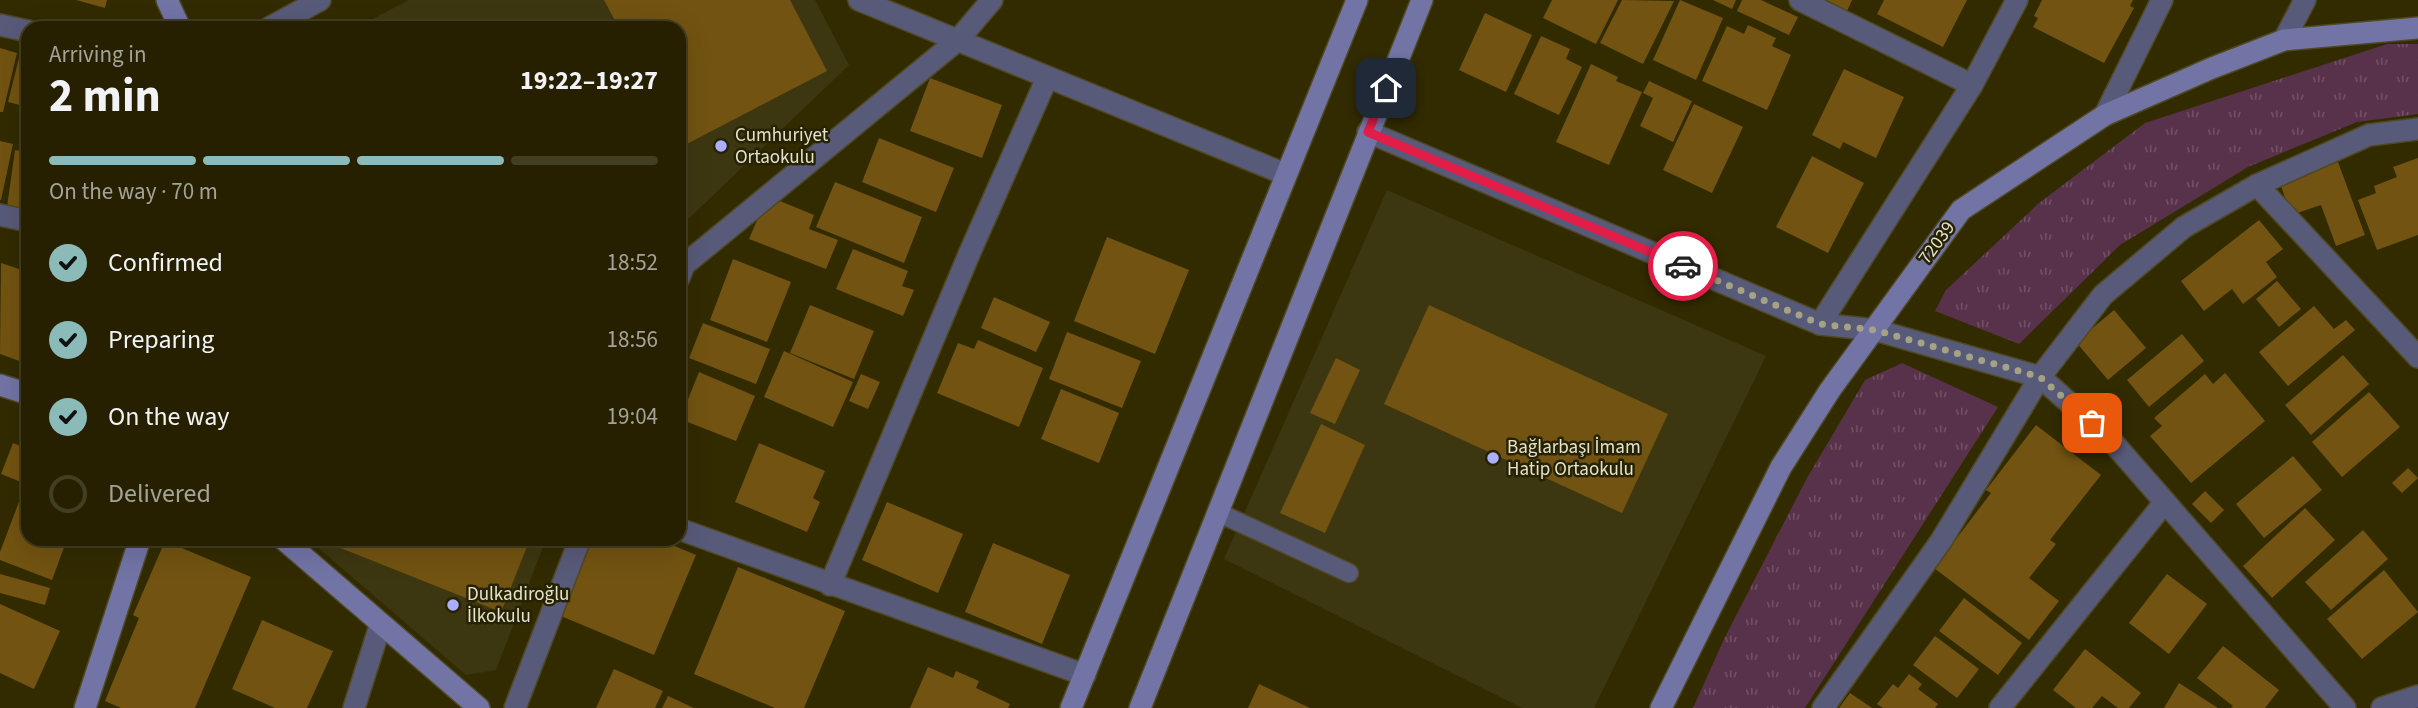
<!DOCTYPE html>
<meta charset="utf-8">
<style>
body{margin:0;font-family:"Source Sans 3",sans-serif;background:#2e280a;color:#f1f3f6;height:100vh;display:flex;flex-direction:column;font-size:26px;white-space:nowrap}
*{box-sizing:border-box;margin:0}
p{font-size:23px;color:#a4a399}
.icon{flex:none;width:38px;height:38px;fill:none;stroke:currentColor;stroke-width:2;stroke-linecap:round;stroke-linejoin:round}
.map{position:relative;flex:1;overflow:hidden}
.details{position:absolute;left:21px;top:21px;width:665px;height:525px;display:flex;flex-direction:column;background:#262000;border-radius:21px;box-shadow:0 7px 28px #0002,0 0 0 2px #423e22}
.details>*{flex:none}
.pin{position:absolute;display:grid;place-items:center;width:60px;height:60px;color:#fff;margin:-30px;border-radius:14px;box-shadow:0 4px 10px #0006}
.courier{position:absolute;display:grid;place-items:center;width:70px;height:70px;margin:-35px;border:5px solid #e11d48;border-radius:50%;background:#fff;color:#222;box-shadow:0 2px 9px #0007}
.headline em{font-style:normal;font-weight:700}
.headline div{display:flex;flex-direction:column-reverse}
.headline{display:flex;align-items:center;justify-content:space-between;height:119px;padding:0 28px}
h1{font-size:46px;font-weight:700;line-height:52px}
.bar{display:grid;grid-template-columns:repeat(4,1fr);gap:10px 7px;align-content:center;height:84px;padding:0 28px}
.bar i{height:9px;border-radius:5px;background:#423e22}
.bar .active{background:#8bbbb9}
.bar p{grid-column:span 4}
ol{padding:0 28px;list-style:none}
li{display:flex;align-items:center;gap:21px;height:77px}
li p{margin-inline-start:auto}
li .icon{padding:7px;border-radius:50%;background:#8bbbb9;color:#111;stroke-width:4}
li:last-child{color:#a4a399}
li i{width:38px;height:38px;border:4px solid #423e22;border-radius:50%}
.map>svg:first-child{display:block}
</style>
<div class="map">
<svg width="2418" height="708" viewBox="0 0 2418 708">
<defs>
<pattern id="grass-tufts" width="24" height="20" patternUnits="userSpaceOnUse" patternTransform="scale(1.75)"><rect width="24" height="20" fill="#58314a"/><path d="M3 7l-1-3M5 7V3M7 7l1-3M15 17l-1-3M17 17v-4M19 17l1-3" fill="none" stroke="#704f63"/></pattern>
</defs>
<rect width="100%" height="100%" fill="#322b00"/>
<g fill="#3d3711">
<polygon points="409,0 815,0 849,65 679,228 679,28 355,28"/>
<polygon points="1387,190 1766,356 1594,708 1522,708 1224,559"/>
<polygon points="308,539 546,539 496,670 466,675"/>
</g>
<g fill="url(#grass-tufts)">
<polygon points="2387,44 2418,44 2418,114 2357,122 2248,167 2120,245 2019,344 1935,311 1946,290 2039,203 2145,123"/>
<polygon points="1902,363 1998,407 1805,708 1693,708 1724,639 1807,478 1865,380"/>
</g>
<g fill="#725311">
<polygon points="76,0 107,0 105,8"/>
<polygon points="604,0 790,0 827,71 681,147 679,28 619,28"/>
<polygon points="1552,0 1618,0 1596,44 1543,18"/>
<polygon points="1622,0 1674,1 1643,64 1600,43"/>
<polygon points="1680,0 1723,18 1696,80 1653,60"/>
<polygon points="1713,0 1736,0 1732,9"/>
<polygon points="1742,0 1761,0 1798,17 1789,35 1737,11"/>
<polygon points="1826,0 1852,0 1847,11"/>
<polygon points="1884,0 1967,0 1943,47 1877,14"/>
<polygon points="2042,0 2133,0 2130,6 2134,8 2104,63 2033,27 2038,18 2034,16"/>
<polygon points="1485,13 1532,35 1506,92 1459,70"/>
<polygon points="1748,25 1776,38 1772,46 1791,55 1767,110 1702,81 1727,26 1744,34"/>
<polygon points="1541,36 1570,49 1566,59 1582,67 1559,115 1514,94"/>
<polygon points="0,48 17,53 3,112 0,112"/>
<polygon points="20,54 28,57 28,107 8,102"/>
<polygon points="1591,64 1618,77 1616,81 1642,92 1609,165 1556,142"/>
<polygon points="1844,69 1904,97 1876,158 1843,142 1840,149 1812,135"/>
<polygon points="930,78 1002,105 982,158 910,131"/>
<polygon points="1649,81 1692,101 1673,142 1640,126 1653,98 1643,93"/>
<polygon points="1694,104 1743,127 1712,193 1663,170"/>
<polygon points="879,138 954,168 936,212 862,182"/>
<polygon points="0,141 13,144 1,200 0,200"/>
<polygon points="15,150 28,152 28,210 7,207"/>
<polygon points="1812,156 1864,183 1828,253 1776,227"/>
<polygon points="2418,158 2418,235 2377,250 2358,200 2376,193 2374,186 2397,177 2393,167"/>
<polygon points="2338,162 2365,235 2336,246 2321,205 2291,215 2280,183"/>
<polygon points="835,182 922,217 904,263 816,227"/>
<polygon points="780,201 814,215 809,229 838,240 826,269 749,239 758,218"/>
<polygon points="2259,220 2283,249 2266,262 2277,277 2243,304 2232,289 2204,311 2181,281"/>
<polygon points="1107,237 1189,270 1155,354 1074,321"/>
<polygon points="853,249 908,271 902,286 914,290 903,316 836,289"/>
<polygon points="733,259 791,282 767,342 710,320"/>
<polygon points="1,263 28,272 28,364 0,354"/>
<polygon points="2277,281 2301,309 2279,327 2256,299"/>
<polygon points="994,297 1050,322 1036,352 981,328"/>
<polygon points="810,305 874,331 854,379 790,353"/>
<polygon points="1429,305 1668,414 1622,513 1384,404"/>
<polygon points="2314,306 2334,329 2346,320 2355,330 2288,386 2259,352"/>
<polygon points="2114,310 2146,348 2108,380 2076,342"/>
<polygon points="703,323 770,349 756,384 689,358"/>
<polygon points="1067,332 1141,361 1122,408 1049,379"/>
<polygon points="2182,334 2204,361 2149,407 2127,380"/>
<polygon points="978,340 1043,368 1019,427 937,393 958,343 974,349"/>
<polygon points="784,351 853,382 833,427 764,397"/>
<polygon points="2343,355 2369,384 2311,435 2285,405"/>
<polygon points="1336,358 1360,370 1335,424 1310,413"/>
<polygon points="699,372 755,396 736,441 680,419"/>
<polygon points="2225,373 2265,421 2191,483 2150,436 2162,426 2154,418 2205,374 2213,384"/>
<polygon points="861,374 880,382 868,409 849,401"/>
<polygon points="1061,389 1119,413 1099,463 1041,439"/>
<polygon points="2369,392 2400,427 2342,477 2312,442"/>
<polygon points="1321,424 1365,445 1325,533 1280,513"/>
<polygon points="2036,425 2101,475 2050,540 2056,544 2029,578 2059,601 2029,640 1934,568 1991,493 1986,490"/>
<polygon points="13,443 28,449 28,463 21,482 1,474"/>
<polygon points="759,443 825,471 813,498 820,502 807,532 735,502"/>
<polygon points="2293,456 2322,490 2264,538 2236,504"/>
<polygon points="2408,468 2418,478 2402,493 2392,483"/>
<polygon points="28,478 28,539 67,539 52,580 0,560 0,552"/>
<polygon points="2205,491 2224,510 2211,523 2192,504"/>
<polygon points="887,502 963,534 938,593 862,560"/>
<polygon points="2305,508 2335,540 2272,598 2243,566"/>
<polygon points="2363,530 2388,559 2331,610 2305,582"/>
<polygon points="318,539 530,539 501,612"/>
<polygon points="593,539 658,539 696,555 654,655 561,616"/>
<polygon points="165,541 251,577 195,708 121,708 105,701 139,618 133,615"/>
<polygon points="993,543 1070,575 1042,644 965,612"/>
<polygon points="738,567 845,611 804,708 775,708 694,674"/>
<polygon points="2384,570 2418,612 2362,659 2327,619"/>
<polygon points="0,574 50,588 45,605 0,593"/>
<polygon points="2167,574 2207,604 2169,654 2129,623"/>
<polygon points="1964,598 2022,643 1998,675 1939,631"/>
<polygon points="0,604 60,631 34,689 0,673"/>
<polygon points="262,620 333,651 307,708 275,708 232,689"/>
<polygon points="1935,636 1979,669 1957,698 1913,665"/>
<polygon points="2223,646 2279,690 2265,708 2231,708 2233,706 2197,678"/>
<polygon points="2085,649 2141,693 2129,708 2118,708 2102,696 2092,708 2076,708 2053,690"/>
<polygon points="928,667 953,678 956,671 979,681 976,688 1010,704 1008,708 910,708"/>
<polygon points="614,669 663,691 655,708 596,708"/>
<polygon points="1909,674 1922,684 1918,689 1938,704 1935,708 1883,708 1877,704 1893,684 1898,688"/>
<polygon points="2179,683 2218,708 2164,708"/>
<polygon points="1259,684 1310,708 1248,708"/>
<polygon points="1850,693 1872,708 1839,708"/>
<polygon points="668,696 694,708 662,708"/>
</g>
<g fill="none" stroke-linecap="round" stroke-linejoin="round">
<g stroke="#4f4821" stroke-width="21">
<polyline id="lane" points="1219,513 1349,573"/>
</g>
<g stroke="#4f4821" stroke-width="24">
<g id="street">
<polyline points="859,0 1285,174"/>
<polyline points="1800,0 1972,85"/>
<polyline points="0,25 28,31"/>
<polyline points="269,28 320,0"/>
<polyline points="2284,40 2305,0"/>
<polyline points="2105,115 2162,0"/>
<polyline points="1368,132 1820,324 1875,330 2040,377 2109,438 2165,502"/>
<polyline points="2257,185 2418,357"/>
<polyline points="0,215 28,221"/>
<polyline points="679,278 684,265 958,40 992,0"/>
<polyline points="1820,324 1972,85 2017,0"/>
<polyline points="679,529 1085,675"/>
<polyline points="830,585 970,252 1047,78"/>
<polyline points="354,708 380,626"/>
<polyline points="515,708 580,539"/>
<polyline points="1823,708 1941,541 2040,377 2103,295 2184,227 2257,185 2369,135 2418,129"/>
<polyline points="2000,708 2165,502 2345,708"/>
<polyline points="2382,708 2418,696"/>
</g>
</g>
<g stroke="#4f4821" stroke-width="24">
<g id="secondary">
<polyline points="167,0 180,28"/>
<polyline points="0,385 28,394"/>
<polyline points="283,539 479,708"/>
<polyline points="85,708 140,539"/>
<polyline points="1071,708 1357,0"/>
<polyline points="1140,708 1422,0"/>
<polyline points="1661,708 1781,467 1830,390 1961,210 2105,115 2212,68 2284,40 2418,28"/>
</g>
</g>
<use href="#lane" stroke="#585a79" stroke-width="18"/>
<use href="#street" stroke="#585a79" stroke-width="21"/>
<use href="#secondary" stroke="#7174a5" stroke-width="21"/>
</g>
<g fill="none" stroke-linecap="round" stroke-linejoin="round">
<polyline stroke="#a6a285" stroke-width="7" stroke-dasharray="0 12.6" points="1683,266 1820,324 1875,330 2040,377 2092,423"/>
<polyline stroke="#e11d48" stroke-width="9" points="1386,88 1368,132 1683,266"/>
</g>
<g fill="#abaffb" stroke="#262203" stroke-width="2.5">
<circle cx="721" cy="146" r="7"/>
<circle cx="1493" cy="458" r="7"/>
<circle cx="453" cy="605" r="7"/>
</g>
<g text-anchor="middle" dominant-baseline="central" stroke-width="5" stroke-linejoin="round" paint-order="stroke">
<g font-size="19" fill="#e5e2cc" stroke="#262203" text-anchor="start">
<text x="735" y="135">Cumhuriyet<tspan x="735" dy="22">Ortaokulu</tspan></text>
<text x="1507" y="447">Bağlarbaşı İmam<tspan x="1507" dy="22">Hatip Ortaokulu</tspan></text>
<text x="467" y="594">Dulkadiroğlu<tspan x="467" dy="22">İlkokulu</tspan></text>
</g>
<g font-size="19" fill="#e5e2cc" stroke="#262203">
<text transform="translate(1937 243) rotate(-54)">72039</text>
</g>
</g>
</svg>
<div class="pin" style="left:2092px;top:423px;background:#ea580c"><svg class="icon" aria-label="bag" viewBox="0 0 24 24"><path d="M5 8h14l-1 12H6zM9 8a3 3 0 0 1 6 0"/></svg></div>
<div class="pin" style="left:1386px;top:88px;background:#1f2937"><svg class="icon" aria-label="home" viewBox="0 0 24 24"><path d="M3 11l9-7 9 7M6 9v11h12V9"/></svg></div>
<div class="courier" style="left:1683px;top:266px"><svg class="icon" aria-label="car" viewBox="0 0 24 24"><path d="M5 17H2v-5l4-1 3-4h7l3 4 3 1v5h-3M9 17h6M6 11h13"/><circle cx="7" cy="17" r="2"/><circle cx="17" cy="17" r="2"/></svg></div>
<section class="details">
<div class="headline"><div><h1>2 min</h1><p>Arriving in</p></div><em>19:22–19:27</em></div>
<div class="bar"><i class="active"></i><i class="active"></i><i class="active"></i><i></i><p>On the way · 70 m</p></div>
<ol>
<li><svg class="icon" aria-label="check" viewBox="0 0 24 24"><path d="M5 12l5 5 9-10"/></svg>Confirmed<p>18:52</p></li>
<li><svg class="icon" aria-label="check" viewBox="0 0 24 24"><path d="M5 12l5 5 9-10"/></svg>Preparing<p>18:56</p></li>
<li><svg class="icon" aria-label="check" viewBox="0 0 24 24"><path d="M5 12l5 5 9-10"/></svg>On the way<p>19:04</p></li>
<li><i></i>Delivered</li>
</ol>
</section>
</div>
